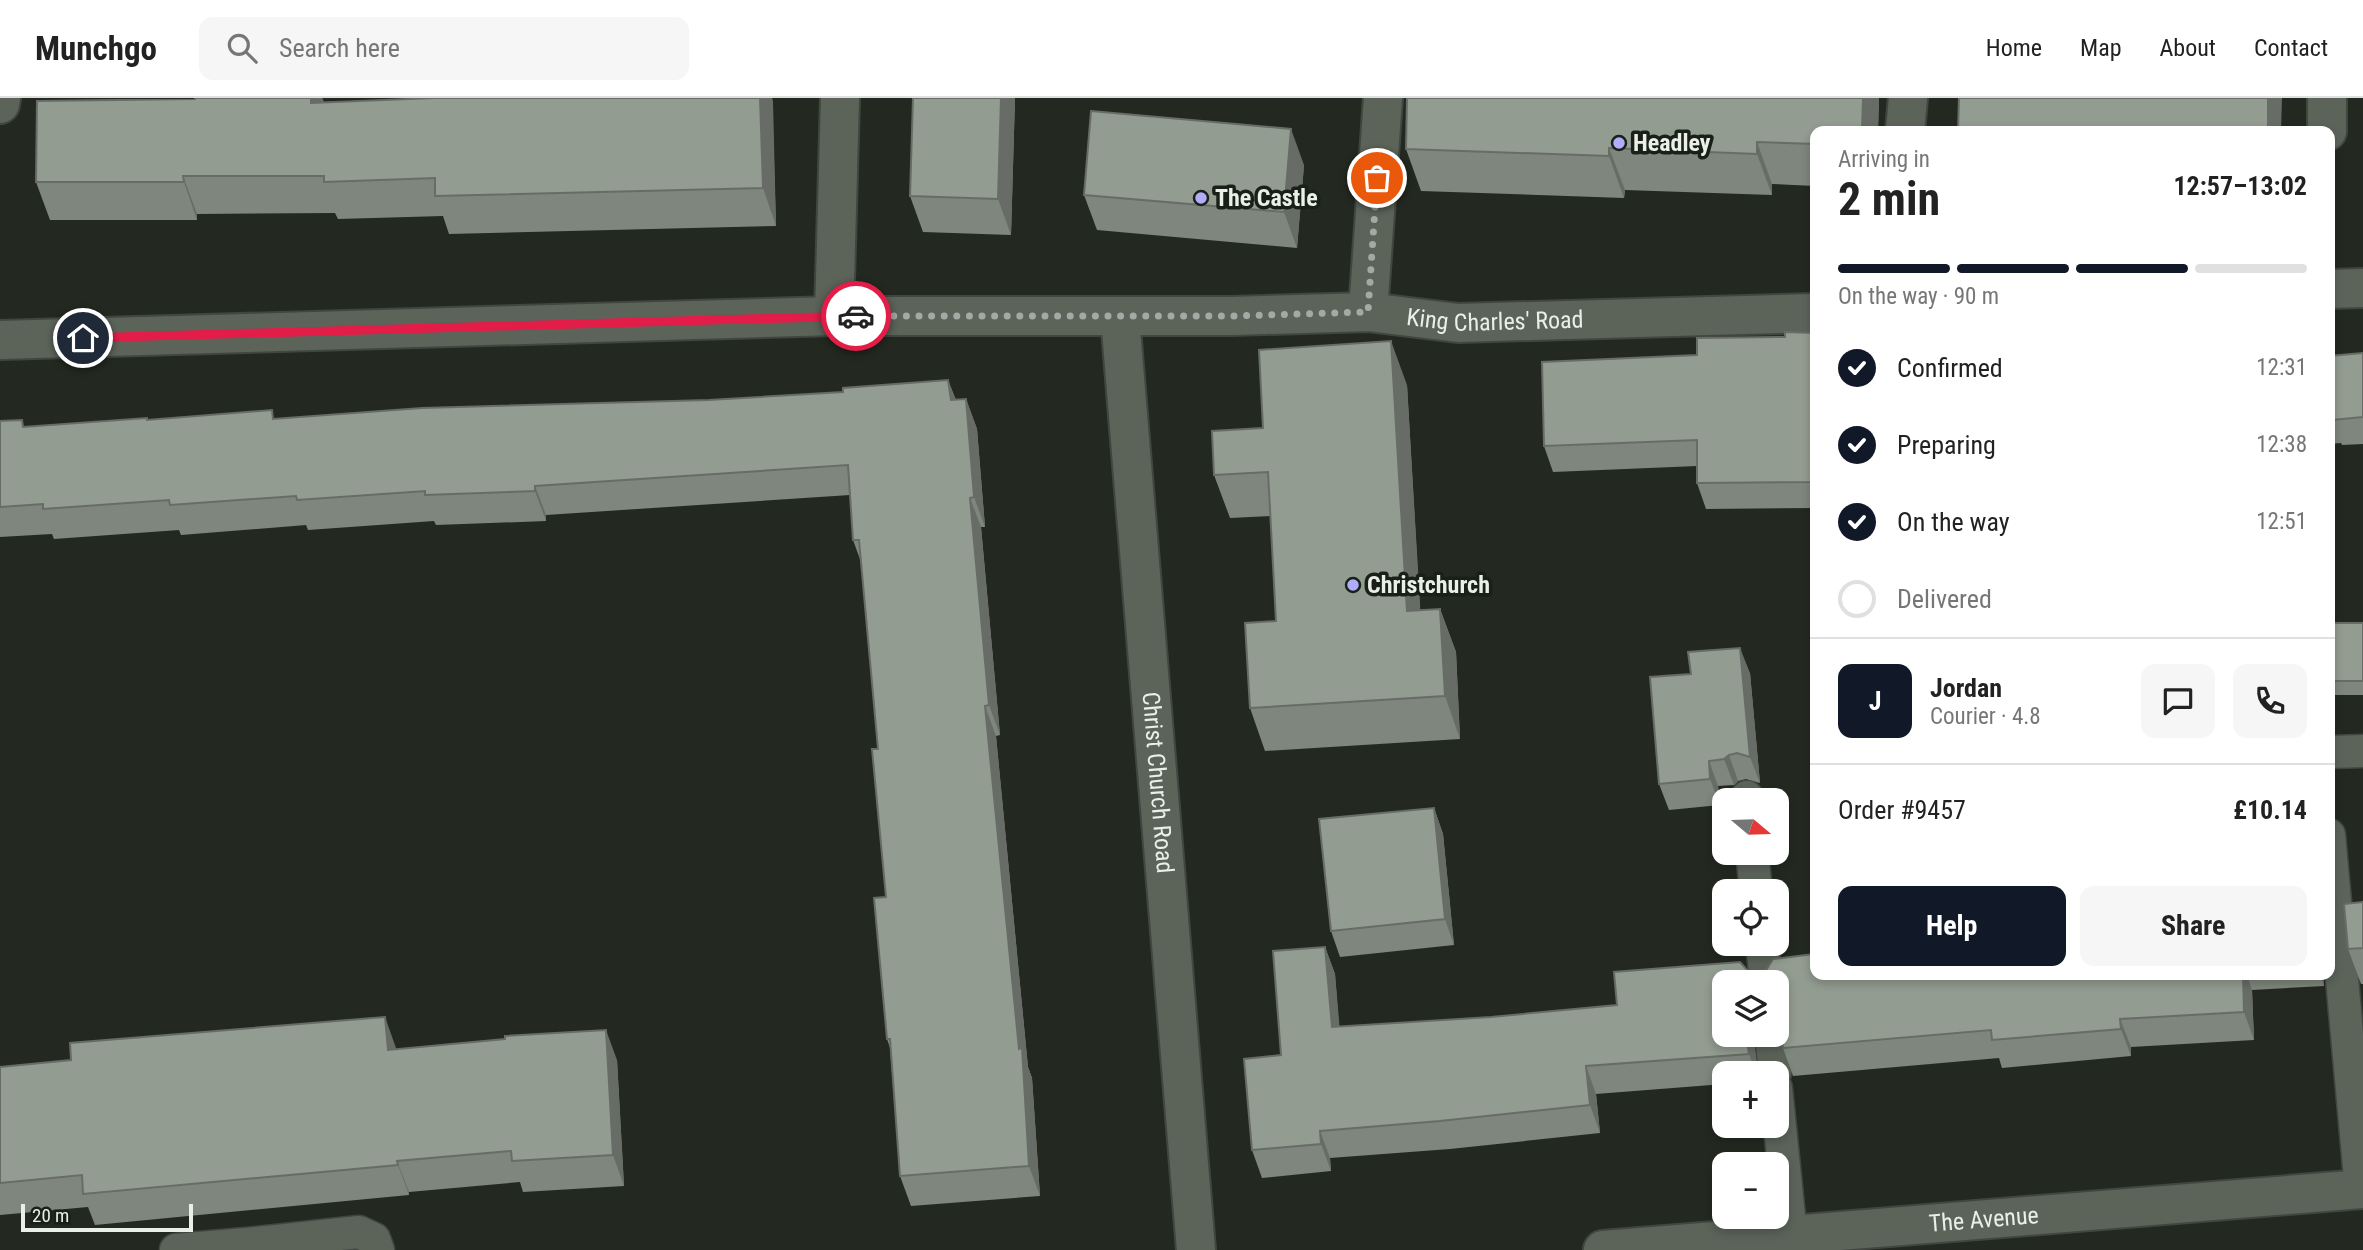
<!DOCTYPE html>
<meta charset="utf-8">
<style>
body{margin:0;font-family:"Roboto Condensed",sans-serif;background:#f6f6f6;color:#222;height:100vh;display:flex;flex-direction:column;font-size:26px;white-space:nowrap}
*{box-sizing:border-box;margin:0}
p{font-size:23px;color:#767676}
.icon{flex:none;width:38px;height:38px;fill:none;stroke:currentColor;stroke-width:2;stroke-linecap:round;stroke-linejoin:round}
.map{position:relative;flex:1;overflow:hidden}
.sheet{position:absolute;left:1810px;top:28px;width:525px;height:854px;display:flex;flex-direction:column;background:#fff;border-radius:14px;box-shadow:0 4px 10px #0003}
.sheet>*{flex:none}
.needle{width:46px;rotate:109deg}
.tools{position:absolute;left:1712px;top:690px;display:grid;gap:14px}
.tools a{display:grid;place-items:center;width:77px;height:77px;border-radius:14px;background:#fff;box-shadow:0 4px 10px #0003;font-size:35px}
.scale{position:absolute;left:21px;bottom:18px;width:172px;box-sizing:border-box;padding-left:7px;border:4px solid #eaefe9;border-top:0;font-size:19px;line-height:24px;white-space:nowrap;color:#eaefe9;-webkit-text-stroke:5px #192017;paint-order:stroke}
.pin{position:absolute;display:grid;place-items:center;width:60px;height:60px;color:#fff;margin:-30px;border:4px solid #fff;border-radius:50%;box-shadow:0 2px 7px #0007}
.courier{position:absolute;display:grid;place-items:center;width:70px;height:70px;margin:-35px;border:5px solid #e11d48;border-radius:50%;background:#fff;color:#222;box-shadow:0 2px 9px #0007}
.headline em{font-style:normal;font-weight:700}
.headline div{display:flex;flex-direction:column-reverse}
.headline{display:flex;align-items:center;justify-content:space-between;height:119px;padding:0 28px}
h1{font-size:46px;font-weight:700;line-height:52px}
.bar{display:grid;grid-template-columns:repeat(4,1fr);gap:10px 7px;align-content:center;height:84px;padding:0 28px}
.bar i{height:9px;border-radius:5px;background:#e0e0e0}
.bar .on{background:#111827}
.bar p{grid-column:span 4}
.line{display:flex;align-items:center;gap:18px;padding:0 28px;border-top:2px solid #e0e0e0}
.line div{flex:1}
.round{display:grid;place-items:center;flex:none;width:74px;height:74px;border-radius:14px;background:#f6f6f6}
ol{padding:0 28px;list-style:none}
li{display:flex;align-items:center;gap:21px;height:77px}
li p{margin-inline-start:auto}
li .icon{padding:7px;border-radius:50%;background:#111827;color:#fff;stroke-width:4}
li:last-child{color:#767676}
li i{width:38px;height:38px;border:4px solid #e0e0e0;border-radius:50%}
.action{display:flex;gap:14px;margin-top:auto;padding:14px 28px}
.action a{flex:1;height:80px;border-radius:14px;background:#111827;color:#fff;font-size:28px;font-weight:700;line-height:80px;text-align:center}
.action a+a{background:#f6f6f6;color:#222}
header{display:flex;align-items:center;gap:42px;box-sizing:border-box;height:98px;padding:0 35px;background:#fff;border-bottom:2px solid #e0e0e0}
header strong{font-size:33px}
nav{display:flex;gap:38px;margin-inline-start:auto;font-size:24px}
.search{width:490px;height:63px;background:#f6f6f6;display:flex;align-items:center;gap:18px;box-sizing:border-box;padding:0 24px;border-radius:14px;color:#767676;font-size:26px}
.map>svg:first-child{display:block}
</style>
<header>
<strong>Munchgo</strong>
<div class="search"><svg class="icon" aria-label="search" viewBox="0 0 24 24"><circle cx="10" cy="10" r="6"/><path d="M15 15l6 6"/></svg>Search here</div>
<nav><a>Home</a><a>Map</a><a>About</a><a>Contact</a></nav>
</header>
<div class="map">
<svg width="2363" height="1152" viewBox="0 0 2363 1152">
<rect width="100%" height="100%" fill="#232921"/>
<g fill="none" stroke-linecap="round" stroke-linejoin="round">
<g stroke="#414740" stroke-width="35">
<g id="service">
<polyline points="2329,654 2363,653"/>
<polyline points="1747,699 1747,702"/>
<polyline points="2329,737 2361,1091"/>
<polyline points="1752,754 1756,793"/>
<polyline points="1762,845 1766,884"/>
<polyline points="1771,936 1775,975"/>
<polyline points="1776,990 1791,1138"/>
<polyline points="176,1152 267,1144"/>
<polyline points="267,1152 267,1144 359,1134 374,1141 378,1152"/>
</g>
</g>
<g stroke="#414740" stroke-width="42">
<g id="minor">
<polyline points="0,6 1,0"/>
<polyline points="1905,33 1908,0"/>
<polyline points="2327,33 2327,0"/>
<polyline points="1368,214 1383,0"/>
<polyline points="834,218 840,0"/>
<path id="s1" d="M1120 219 1196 1152"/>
<path id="s2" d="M1603 1152 2363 1091"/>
</g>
</g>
<g stroke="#414740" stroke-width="42">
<g id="tertiary">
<polyline points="2329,191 2363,190"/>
<path id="s3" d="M0 242 834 218H1232L1368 214 1458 225 1815 215"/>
</g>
</g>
<use href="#service" stroke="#5c645a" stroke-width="32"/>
<use href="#minor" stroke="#5c645a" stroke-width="38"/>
<use href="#tertiary" stroke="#5c645a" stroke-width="38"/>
</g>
<g fill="#7e867d">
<polygon points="195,0 322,0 324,4 433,0 772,0 776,128 449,136 443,118 338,121 335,115 197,116 197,122 50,122 36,84 195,1"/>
<polygon points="913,0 1015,0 1011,137 923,134 910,98"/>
<polygon points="1407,0 1879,0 1878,33 1815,33 1815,88 1772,86 1772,97 1625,92 1624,100 1421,93 1406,51"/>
<polygon points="1304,67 1297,150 1097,132 1084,97"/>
<polygon points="1815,235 1815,410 1706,411 1697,385 1697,368 1553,374 1544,348 1697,257 1785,239"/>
<polygon points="2363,255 2363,346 2342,347 2341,345 2329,346 2329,258"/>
<polygon points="948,282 956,302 966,301 977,331 985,429 981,429 1000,637 996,638 1028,969 1032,980 1040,1098 911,1108 900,1078 890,950 887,941 886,799 878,651 861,464 853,442 850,397 546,417 546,423 436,427 434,423 308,432 306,427 181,437 179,432 54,441 52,436 0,439 0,323 25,329 148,322 275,321 709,302 843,294"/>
<polygon points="1407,287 1420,512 1440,511 1456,554 1460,641 1265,653 1250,610 1276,523 1271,418 1230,420 1214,377 1263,330"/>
<rect x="2329" y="525" width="34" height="72"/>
<polygon points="1750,575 1760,685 1746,681 1738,683 1734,687 1718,688 1720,707 1669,712 1659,686"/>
<polygon points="1434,710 1443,736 1454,847 1340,859 1331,833"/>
<polygon points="2363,804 2363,886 2361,886 2348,851"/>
<polygon points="1325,849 1335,876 1339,929 1491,919 1617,907 1748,873 1757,875 1815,877 2323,877 2324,888 2252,892 2254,942 2131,949 2131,958 2002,970 1999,960 1793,978 1783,950 1780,921 1776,919 1776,884 1724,884 1724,936 1753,936 1758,975 1724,975 1724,986 1596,996 1600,1035 1450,1051 1330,1060 1331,1073 1262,1080 1252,1052"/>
<polygon points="396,951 617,962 624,1088 523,1094 520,1084 409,1094 409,1097 95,1127 88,1109 0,1117 0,969"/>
</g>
<g fill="#676d66">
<polygon points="311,0 322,0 325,7 311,5"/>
<polygon points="760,0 772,0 773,3 776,128 763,90"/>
<polygon points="1001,0 1015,0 1011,137 998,101"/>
<polygon points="1863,0 1879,0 1878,33 1862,33"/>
<polygon points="2268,0 2282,0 2281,33 2268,33"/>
<polygon points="1291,31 1304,67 1297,150 1284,114"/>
<polygon points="1757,44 1772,86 1772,97 1757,56"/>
<polygon points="1609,50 1625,92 1624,100 1609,58"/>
<polygon points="183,78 197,116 197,122 184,84"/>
<polygon points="1391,243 1407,287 1423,556 1407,513"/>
<polygon points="948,282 959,312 951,302"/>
<polygon points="966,301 977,331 985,429 974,399"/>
<polygon points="535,388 546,417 546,423 535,393"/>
<polygon points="970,400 981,429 1000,637 989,607"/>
<polygon points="1440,511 1456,554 1460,641 1445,598"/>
<polygon points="1740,550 1750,575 1760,685 1750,659"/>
<polygon points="985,608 996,638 1028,969 1032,980 1040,1098 1029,1068"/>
<polygon points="1729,657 1738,683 1734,687 1724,661"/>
<polygon points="1709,663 1718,688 1720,707 1710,681"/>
<polygon points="1434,710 1443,736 1454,847 1445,821"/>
<polygon points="1325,849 1335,876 1342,957 1332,929"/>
<polygon points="2243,877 2247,877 2252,892 2254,942 2244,914"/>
<polygon points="2320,877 2323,877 2324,888"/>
<polygon points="385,919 396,950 399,983 388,952"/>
<polygon points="2120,921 2131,949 2131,958 2121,931"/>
<polygon points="606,932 617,962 624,1088 613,1057"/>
<polygon points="1746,936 1753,936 1758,975 1756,975 1749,956"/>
<polygon points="1586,968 1596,996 1600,1035 1590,1007"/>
<polygon points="1320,1033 1330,1060 1331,1073 1321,1046"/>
<polygon points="397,1063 409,1094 409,1097 398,1067"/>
</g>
<g fill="#939c91" stroke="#676d66" stroke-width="2">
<polygon points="195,0 311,0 311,5 433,0 760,0 763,90 435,98 435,80 324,84 324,78 183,78 184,84 36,84 37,3 195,1"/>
<polygon points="913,0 1001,0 998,101 910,98"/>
<polygon points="1407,0 1863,0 1862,33 1815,33 1815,46 1757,44 1757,56 1609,50 1609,58 1406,51"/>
<polygon points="1959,0 2268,0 2268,33 1958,33"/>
<polygon points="1091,13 1291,31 1284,114 1084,97"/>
<polygon points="1785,234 1815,235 1815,384 1697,385 1697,342 1544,348 1542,264 1697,257 1697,240 1785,239"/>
<polygon points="1391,243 1407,513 1440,511 1445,598 1250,610 1245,525 1276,523 1268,374 1214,377 1212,333 1263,330 1259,252"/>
<polygon points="2363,255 2363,319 2332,322 2332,319 2329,319 2329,258"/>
<polygon points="948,282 951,302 966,301 974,399 970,400 989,607 985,608 1019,951 1022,950 1029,1068 900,1078 890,941 887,941 874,800 886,799 872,651 878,651 859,442 853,442 848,367 535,388 535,393 425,397 425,393 297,402 296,398 170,407 169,402 43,411 43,406 0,409 0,323 22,322 23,329 147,320 147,322 272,312 273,321 422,310 709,302 843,294 843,290"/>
<rect x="2329" y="525" width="34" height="58"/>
<polygon points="1740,550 1750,659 1737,655 1729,657 1724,661 1709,663 1710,681 1659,686 1650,579 1691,576 1688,554"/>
<polygon points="1434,710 1445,821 1331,833 1319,721"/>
<polygon points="2363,804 2363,850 2348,851 2344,806"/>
<polygon points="1325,849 1332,929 1491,919 1617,907 1614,874 1740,864 1748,873 1757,875 1767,871 1773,861 1815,856 1815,877 2243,877 2244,914 2120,921 2121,931 1992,942 1991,932 1783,950 1779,906 1776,898 1776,884 1724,884 1724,936 1746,936 1749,956 1586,968 1590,1007 1440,1023 1320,1033 1321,1046 1252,1052 1244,961 1281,957 1273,853"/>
<polygon points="385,919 388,952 505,941 505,938 606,932 613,1057 512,1063 511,1053 397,1063 398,1067 83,1096 82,1077 0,1085 0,969 71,962 70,945"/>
</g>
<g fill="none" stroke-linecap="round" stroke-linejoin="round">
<polyline stroke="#a4aaa3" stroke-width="7" stroke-dasharray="0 12.6" points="856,218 1232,218 1368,214 1377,80"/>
<polyline stroke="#e11d48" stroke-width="9" points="83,240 856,218"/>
</g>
<g fill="#b0aefa" stroke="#192017" stroke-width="2.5">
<circle cx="1619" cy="45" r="7"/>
<circle cx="1201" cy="100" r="7"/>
<circle cx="1353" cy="487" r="7"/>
</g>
<g text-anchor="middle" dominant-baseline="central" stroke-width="7" stroke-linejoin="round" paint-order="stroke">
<g font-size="24" font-weight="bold" fill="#eaefe9" stroke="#192017" text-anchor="start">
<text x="1633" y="45">Headley</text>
<text x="1215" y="100">The Castle</text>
<text x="1367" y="487">Christchurch</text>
</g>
<g font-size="24" fill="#eaefe9" stroke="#192017">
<text stroke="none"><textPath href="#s3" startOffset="1496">King Charles' Road</textPath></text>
<text stroke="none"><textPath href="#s1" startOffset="467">Christ Church Road</textPath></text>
<text stroke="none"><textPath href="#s2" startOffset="382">The Avenue</textPath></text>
</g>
</g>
</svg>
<div class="tools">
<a><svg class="needle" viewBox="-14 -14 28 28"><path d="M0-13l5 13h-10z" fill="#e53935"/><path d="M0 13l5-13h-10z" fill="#767676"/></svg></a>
<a><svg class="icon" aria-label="locate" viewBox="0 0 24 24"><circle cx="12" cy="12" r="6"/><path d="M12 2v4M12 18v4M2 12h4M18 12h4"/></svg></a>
<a><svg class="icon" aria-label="layers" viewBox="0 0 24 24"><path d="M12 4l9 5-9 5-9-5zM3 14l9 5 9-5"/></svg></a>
<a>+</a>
<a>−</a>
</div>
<div class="scale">20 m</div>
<div class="pin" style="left:1377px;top:80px;background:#ea580c"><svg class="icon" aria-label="bag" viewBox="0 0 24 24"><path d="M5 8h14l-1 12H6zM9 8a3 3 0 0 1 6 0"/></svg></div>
<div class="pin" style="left:83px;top:240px;background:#1f2937"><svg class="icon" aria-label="home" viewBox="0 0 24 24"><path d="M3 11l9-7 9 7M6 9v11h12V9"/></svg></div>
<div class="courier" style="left:856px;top:218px"><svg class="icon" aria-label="car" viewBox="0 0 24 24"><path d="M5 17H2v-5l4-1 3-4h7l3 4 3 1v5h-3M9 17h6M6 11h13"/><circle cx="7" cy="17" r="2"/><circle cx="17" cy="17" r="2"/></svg></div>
<section class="sheet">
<div class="headline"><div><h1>2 min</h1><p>Arriving in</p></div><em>12:57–13:02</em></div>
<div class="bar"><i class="on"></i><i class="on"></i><i class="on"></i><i></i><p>On the way · 90 m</p></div>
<ol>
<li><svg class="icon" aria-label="check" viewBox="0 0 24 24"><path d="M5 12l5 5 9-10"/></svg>Confirmed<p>12:31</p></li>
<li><svg class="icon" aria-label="check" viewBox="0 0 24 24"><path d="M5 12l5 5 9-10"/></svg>Preparing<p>12:38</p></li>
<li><svg class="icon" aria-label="check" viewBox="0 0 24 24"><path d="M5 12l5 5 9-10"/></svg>On the way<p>12:51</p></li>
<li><i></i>Delivered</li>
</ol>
<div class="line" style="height:126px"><b class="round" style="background:#111827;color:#fff">J</b><div><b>Jordan</b><p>Courier · 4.8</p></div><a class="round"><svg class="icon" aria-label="chat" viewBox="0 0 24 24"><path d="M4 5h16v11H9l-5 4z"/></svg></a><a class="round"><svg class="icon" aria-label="phone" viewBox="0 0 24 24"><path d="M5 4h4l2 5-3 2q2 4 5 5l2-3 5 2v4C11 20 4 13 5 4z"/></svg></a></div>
<div class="line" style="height:91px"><div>Order #9457</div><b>£10.14</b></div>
<div class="action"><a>Help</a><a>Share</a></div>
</section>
</div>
